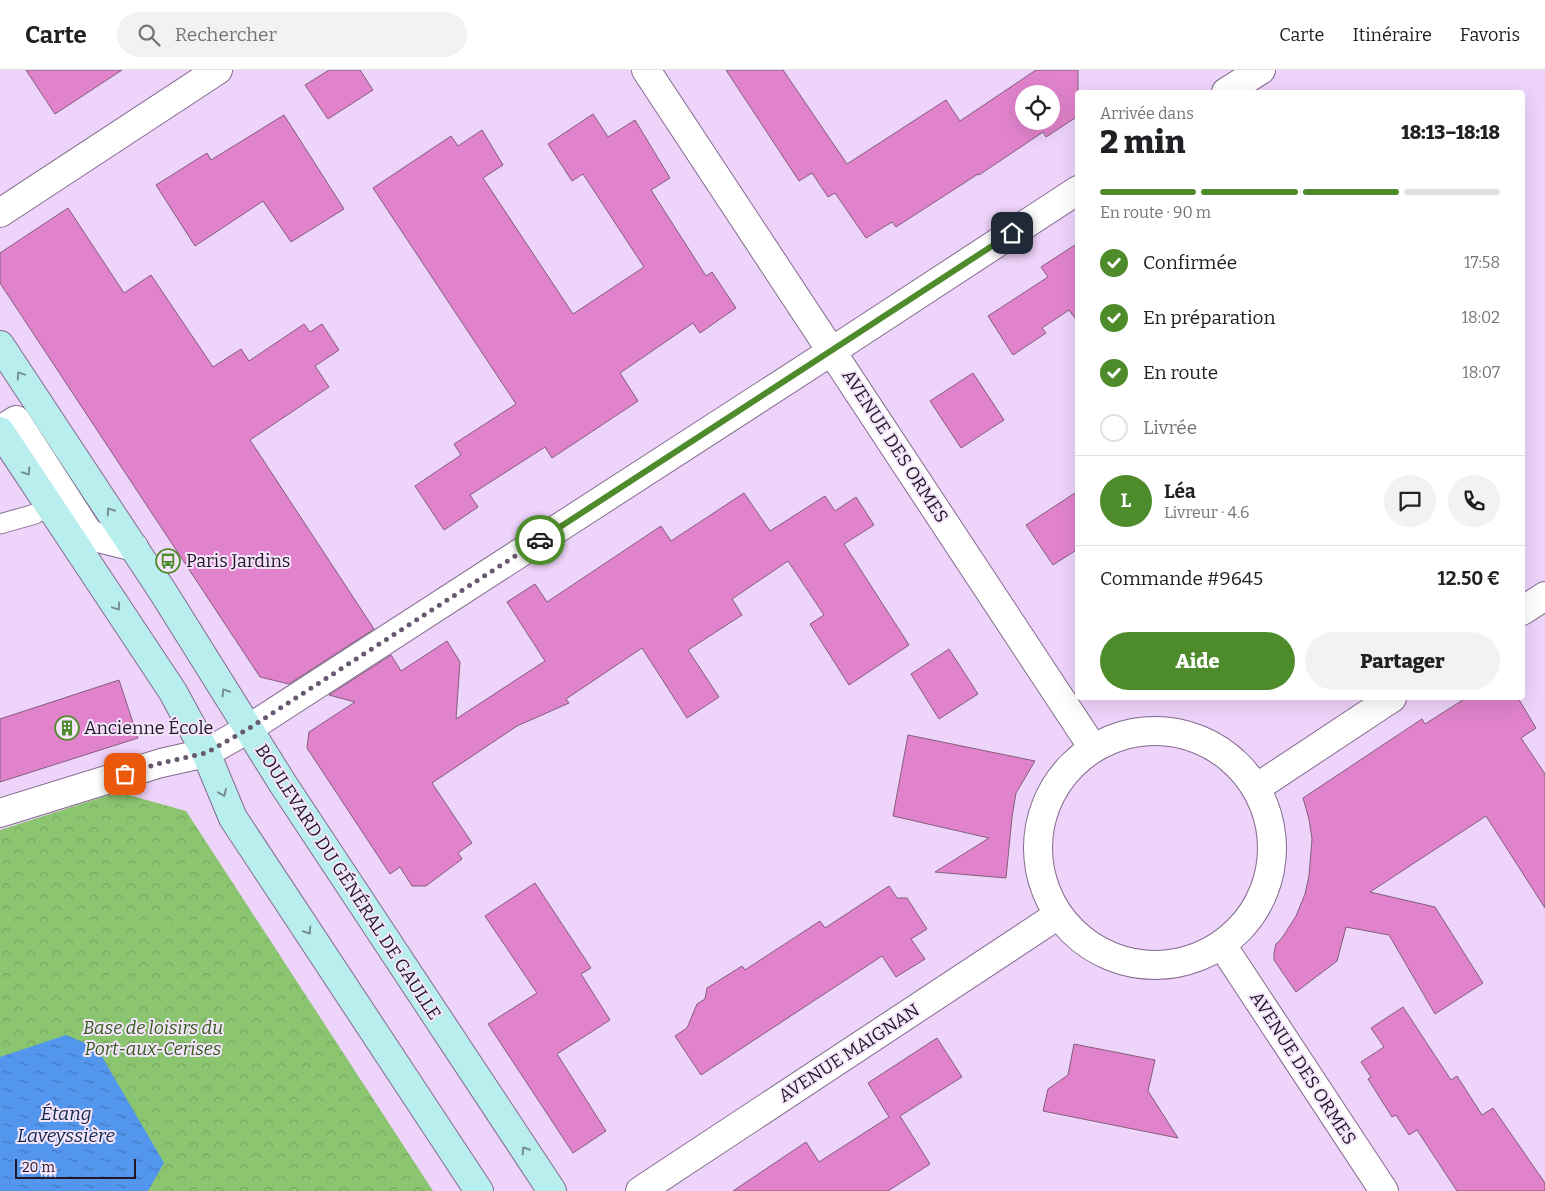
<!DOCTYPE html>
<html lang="fr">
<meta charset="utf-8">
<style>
body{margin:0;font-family:Bitter,serif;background:#f2f2f2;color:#202124;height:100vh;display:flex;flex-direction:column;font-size:19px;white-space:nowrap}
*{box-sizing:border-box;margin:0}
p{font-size:16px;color:#757577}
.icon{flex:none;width:28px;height:28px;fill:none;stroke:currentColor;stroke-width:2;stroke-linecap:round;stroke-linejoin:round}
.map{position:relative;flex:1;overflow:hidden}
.details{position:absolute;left:1075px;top:20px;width:450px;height:610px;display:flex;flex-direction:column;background:#fff;border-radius:5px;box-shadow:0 5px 20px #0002}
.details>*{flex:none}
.buttons{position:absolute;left:1015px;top:15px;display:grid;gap:10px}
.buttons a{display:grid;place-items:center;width:45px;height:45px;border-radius:50%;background:#fff;box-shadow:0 5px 20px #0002;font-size:25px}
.scale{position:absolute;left:15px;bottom:12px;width:121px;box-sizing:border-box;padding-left:5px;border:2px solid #211725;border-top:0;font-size:14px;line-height:18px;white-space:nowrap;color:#211725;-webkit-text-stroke:4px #f5e5fc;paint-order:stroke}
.pin{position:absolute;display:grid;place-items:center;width:42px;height:42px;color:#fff;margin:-21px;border-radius:10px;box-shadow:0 2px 8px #0006}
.courier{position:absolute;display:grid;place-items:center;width:50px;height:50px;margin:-25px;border:4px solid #4e8b2a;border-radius:50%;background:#fff;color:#222;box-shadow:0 1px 6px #0007}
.summary em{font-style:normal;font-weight:800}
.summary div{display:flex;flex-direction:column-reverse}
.summary{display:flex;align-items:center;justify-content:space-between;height:85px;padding:0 25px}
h1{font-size:32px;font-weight:800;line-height:38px}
.bar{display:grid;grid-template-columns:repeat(4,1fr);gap:8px 5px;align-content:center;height:60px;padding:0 25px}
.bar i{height:6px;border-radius:4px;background:#e0e0e0}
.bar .current{background:#4e8b2a}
.bar p{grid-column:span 4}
.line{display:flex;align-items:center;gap:12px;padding:0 25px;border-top:1px solid #e0e0e0}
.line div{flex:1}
.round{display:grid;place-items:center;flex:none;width:52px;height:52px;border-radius:26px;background:#f2f2f2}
ol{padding:0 25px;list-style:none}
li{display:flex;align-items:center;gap:15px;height:55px}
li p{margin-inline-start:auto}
li .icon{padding:5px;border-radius:50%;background:#4e8b2a;color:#fff;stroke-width:4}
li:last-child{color:#757577}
li i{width:28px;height:28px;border:2px solid #e0e0e0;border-radius:50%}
.primary-button{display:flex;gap:10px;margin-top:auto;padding:10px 25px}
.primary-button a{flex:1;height:58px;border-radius:30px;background:#4e8b2a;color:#fff;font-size:20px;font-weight:800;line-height:58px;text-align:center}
.primary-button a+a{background:#f2f2f2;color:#202124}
header{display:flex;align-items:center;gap:30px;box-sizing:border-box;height:70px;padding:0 25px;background:#fff;border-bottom:1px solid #e0e0e0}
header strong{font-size:24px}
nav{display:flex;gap:28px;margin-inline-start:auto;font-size:18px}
.search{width:350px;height:45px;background:#f2f2f2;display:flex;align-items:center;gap:12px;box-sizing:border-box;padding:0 18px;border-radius:28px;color:#757577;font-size:19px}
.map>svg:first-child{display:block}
</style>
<header>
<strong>Carte</strong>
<div class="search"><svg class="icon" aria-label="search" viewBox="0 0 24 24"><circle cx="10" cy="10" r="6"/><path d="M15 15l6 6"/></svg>Rechercher</div>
<nav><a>Carte</a><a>Itinéraire</a><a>Favoris</a></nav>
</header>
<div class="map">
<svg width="1545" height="1121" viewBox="0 0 1545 1121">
<defs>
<pattern id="park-crowns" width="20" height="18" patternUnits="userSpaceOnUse" patternTransform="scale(1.25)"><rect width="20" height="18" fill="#8cc570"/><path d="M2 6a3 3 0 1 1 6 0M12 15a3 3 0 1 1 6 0" fill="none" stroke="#78a861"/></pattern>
<pattern id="water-ripples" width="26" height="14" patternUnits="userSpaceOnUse" patternTransform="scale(1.25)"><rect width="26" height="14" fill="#5396ed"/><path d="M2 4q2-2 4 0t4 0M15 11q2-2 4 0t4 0" fill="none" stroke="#4479c0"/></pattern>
</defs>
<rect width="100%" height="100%" fill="#eed3fa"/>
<polygon fill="url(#park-crowns)" points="118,722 186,741 433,1121 0,1121 0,760"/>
<polygon fill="url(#water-ripples)" points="66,965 97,978 164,1093 148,1121 0,1121 0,987"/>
<g fill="#e183cc" stroke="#825e79" fill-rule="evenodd">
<polygon points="26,0 122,0 55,44"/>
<polygon points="329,0 360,0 373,20 328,49 305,15"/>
<path d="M726 0H783L847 94 946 30 960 51 1036 0H1078V46L1046 67 1043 62 979 105 978 104 896 157 892 152 866 168 835 123 828 127 812 103 799 111ZM1024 24H1051V51H1024Z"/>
<polygon points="593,44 608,67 635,50 670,108 651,120 706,206 712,202 736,238 700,263 693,253 620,303 638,331 552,388 545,377 470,425 478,437 444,460 415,416 461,385 454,374 516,334 373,118 451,66 458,76 482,60 503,95 483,108 573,244 644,197 583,104 572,111 548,74"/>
<polygon points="284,45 344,139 291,172 263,131 195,176 156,115 207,83 211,90"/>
<polygon points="68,138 124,223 151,205 213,297 241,279 249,291 304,254 310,262 322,254 339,280 315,296 329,317 250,370 374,559 289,614 260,607 0,213 0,183"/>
<polygon points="1078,173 1078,252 1069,240 1042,258 1046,263 1013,285 988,246 1048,207 1041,197"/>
<polygon points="973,303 1004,350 961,378 930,331"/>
<polygon points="1078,421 1078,479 1053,495 1026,455"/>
<polygon points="744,423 770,461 825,426 835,441 856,427 874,455 844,474 909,575 849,615 810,554 824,545 788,491 732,529 742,545 688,580 719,627 687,648 642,578 566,629 569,633 517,656 432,713 472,773 458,783 462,789 426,816 412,816 400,797 390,804 307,678 309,662 355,632 329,625 391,585 401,601 447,571 460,592 456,649 545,591 507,532 535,514 547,532 661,456 671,471"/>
<polygon points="949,579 978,624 939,649 911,604"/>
<polygon points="119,610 138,668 0,712 0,649"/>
<polygon points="1466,628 1518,628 1536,658 1521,668 1545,704 1545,838 1486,746 1370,822 1435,837 1483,913 1435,944 1389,865 1346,857 1337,891 1296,922 1274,890 1274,883 1276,874 1282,868 1296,846 1305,824 1309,806 1312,769 1309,749 1303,728 1422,649 1425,654"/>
<polygon points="908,665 1035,691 1016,723 1012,747 1006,808 935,802 989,768 893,746"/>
<polygon points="535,813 591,898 581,904 610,950 557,984 606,1061 573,1083 488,954 537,923 485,846"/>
<polygon points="889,816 897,828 907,828 927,859 911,869 925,889 896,907 882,886 701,1005 675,966 687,958 697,934 705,929 707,918 742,896 745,900 820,851 825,858"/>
<polygon points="1403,937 1451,1010 1457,1006 1482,1045 1493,1038 1545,1113 1545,1121 1457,1121 1417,1060 1409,1065 1396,1045 1392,1047 1368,1009 1371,1007 1361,992 1384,977 1371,958"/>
<polygon points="937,968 962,1007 900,1046 930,1094 888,1121 733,1121 806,1072 819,1092 889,1047 868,1013"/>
<polygon points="1074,974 1155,990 1148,1021 1178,1068 1043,1041 1048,1019 1068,1005"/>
</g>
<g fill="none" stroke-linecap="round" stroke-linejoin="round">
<g stroke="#836b8d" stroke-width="21">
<polyline id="lane" points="0,454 35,444 49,435"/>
</g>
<g stroke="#836b8d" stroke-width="30">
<g id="street">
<polyline points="646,0 1093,678"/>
<polyline points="1226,22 1261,0"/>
<polyline points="0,143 218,0"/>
<polyline points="0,360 16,350 88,462 98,468 134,477"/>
<polyline points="1522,541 1545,526"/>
<circle cx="1155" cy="778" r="117"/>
<polyline points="1256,718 1392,628"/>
<polyline points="0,743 161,693 206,683 248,659 832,281 1078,120"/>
<polyline points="1222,875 1384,1121"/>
<polyline points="640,1121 1058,845"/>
</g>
</g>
<g stroke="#836b8d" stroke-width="30">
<g id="secondary">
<polyline points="0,275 163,522 283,714 552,1121"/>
<polyline points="0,361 173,622 206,683 233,748 479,1121"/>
</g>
</g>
<use href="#lane" stroke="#fff" stroke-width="19"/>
<use href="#street" stroke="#fff" stroke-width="28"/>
<use href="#secondary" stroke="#b9eeef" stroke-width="28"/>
</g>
<defs><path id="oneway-chevron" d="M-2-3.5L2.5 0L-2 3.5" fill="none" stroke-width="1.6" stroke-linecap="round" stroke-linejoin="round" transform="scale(1.25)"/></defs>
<g stroke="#758d94">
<use href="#oneway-chevron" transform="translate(20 305) rotate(-124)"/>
<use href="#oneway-chevron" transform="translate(27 402) rotate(57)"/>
<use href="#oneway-chevron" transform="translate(110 441) rotate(-123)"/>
<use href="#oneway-chevron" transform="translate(117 537) rotate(56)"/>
<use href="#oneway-chevron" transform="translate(225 622) rotate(-122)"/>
<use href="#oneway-chevron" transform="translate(223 723) rotate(67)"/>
<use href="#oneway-chevron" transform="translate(308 861) rotate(57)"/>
<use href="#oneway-chevron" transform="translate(525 1080) rotate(-123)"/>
</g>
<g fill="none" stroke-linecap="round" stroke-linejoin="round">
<polyline stroke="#695970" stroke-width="5" stroke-dasharray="0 9" points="125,704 161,693 206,683 248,659 540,470"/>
<polyline stroke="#4e8b2a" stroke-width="6" points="540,470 1012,163"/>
</g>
<defs>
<g id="bus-ring" transform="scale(1.25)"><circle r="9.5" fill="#f5e5fc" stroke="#4e8b2a" stroke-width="1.5"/><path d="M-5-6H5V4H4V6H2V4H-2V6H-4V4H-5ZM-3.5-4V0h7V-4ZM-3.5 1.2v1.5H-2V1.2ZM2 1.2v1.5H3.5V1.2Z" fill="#4e8b2a"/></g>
<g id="building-ring" transform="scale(1.25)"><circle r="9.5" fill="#f5e5fc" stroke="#4e8b2a" stroke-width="1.5"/><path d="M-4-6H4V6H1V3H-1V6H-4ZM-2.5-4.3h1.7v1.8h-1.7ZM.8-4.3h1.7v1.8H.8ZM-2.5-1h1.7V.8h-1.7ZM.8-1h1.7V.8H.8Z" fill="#4e8b2a"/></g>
</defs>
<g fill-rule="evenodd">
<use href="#bus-ring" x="168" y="491"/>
<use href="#building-ring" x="67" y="658"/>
</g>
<g text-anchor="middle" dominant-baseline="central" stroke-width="4" stroke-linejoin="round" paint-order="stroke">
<g font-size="18" fill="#211725" stroke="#f5e5fc">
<text transform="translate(895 376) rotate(57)">AVENUE DES ORMES</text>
<text transform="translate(348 812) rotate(57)">BOULEVARD DU GÉNÉRAL DE GAULLE</text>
<text transform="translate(849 983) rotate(-33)">AVENUE MAIGNAN</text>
<text transform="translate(1303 998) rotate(57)">AVENUE DES ORMES</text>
</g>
<g font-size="18" fill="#211725" stroke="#f5e5fc" text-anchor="start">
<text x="186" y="491">Paris Jardins</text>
<text x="84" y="658">Ancienne École</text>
</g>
<g font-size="18" font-style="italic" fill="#325c1a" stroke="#f5e5fc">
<text x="153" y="958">Base de loisirs du<tspan x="153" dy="21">Port-aux-Cerises</tspan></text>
</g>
<g font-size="19" font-style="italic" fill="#0f294b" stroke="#f5e5fc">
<text x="66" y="1043">Étang<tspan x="66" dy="22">Laveyssière</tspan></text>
</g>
</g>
</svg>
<div class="buttons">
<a><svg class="icon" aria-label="locate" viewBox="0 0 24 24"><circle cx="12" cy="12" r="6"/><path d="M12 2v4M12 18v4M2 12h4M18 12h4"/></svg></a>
</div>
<div class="scale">20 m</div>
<div class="pin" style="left:125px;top:704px;background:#ea580c"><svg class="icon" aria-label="bag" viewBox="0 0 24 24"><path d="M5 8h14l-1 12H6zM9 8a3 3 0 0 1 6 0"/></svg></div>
<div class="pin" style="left:1012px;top:163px;background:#1f2937"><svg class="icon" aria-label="home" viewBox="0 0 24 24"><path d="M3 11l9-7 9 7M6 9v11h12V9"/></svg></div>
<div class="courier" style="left:540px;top:470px"><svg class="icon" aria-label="car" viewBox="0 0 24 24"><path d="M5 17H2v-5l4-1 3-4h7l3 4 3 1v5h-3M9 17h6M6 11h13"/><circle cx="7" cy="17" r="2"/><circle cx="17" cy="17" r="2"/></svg></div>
<section class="details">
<div class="summary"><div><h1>2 min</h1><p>Arrivée dans</p></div><em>18:13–18:18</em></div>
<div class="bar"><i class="current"></i><i class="current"></i><i class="current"></i><i></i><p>En route · 90 m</p></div>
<ol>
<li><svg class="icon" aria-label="check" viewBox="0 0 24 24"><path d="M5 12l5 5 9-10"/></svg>Confirmée<p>17:58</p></li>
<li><svg class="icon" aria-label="check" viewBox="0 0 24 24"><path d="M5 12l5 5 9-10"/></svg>En préparation<p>18:02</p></li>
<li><svg class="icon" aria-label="check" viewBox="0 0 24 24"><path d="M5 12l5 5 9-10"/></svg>En route<p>18:07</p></li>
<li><i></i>Livrée</li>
</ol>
<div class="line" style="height:90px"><b class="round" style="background:#4e8b2a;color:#fff">L</b><div><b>Léa</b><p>Livreur · 4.6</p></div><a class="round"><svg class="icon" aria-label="chat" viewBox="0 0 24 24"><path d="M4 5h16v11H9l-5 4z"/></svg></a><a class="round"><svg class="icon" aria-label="phone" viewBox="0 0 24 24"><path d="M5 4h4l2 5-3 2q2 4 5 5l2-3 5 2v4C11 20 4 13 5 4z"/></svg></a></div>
<div class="line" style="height:65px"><div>Commande #9645</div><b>12.50 €</b></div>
<div class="primary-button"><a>Aide</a><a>Partager</a></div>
</section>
</div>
